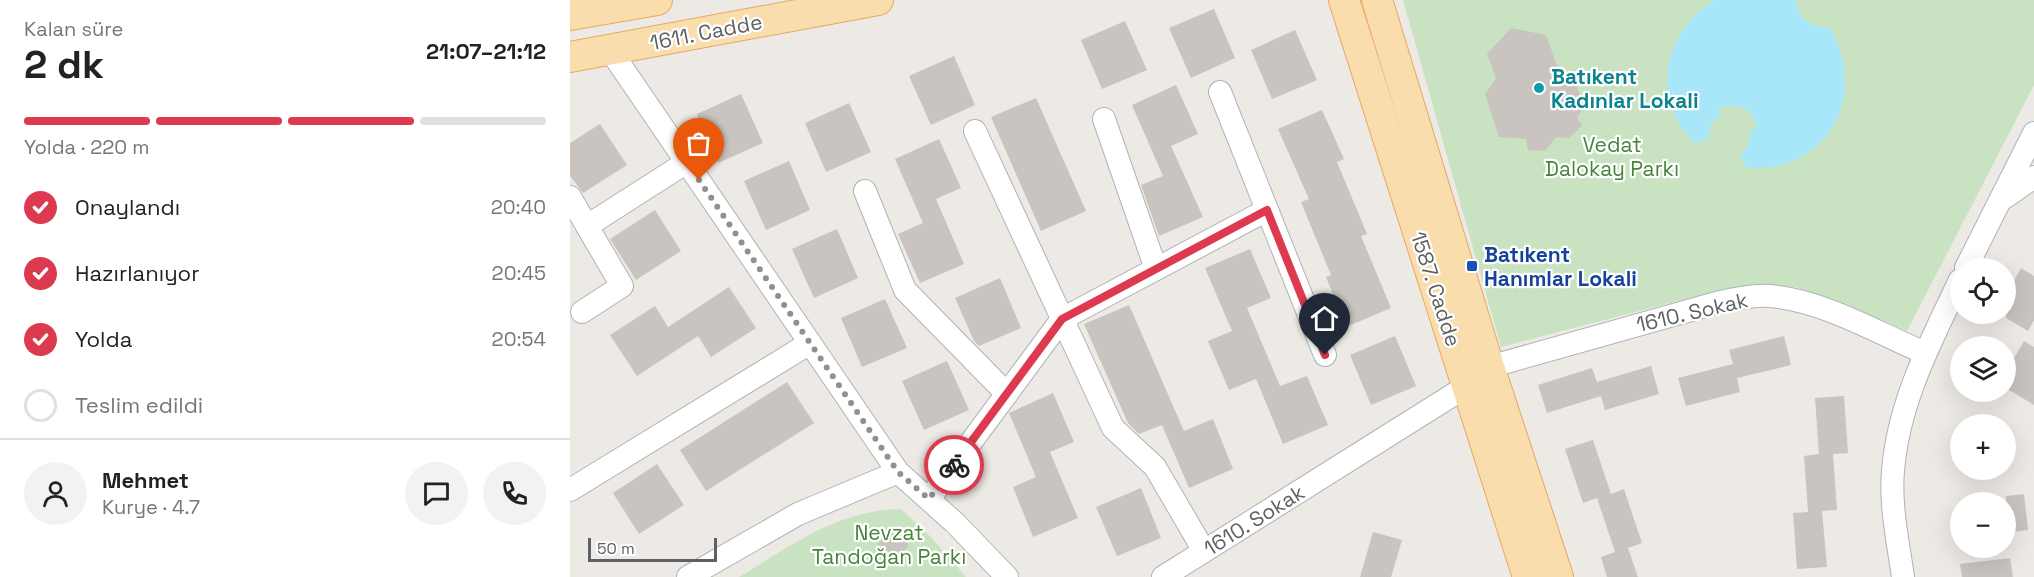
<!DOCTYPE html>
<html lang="tr">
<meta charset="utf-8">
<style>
body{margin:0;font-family:"Space Grotesk",sans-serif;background:#f2f2f2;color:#222;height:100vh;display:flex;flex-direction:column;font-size:22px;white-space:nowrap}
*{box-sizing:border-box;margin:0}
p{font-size:20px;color:#767676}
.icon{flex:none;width:33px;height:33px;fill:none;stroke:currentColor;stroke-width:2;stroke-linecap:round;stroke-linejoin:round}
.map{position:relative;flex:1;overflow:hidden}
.details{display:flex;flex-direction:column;background:#fff;width:570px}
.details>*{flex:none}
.controls{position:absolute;left:1380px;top:258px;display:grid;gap:12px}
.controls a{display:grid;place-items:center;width:66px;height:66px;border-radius:50%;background:#fff;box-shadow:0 6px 24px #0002;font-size:30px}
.scale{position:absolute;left:18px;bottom:15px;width:129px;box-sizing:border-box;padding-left:6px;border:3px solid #5c6163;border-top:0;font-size:16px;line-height:21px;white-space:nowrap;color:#5c6163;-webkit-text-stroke:4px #fff;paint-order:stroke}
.pin{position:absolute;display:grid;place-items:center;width:51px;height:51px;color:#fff;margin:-62px -26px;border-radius:50% 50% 50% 0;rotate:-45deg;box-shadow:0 0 6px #0007}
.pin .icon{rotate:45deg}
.courier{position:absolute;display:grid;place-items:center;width:60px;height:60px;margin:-30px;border:4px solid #dd3a4f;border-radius:50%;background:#fff;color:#222;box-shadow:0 2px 8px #0007}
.summary em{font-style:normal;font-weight:800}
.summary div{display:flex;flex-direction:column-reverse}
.summary{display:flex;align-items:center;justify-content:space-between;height:102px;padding:0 24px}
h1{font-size:39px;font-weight:800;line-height:45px}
.bar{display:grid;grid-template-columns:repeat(4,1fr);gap:9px 6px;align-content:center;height:72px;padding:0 24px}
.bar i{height:8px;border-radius:4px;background:#e0e0e0}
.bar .active{background:#dd3a4f}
.bar p{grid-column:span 4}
.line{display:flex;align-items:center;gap:15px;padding:0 24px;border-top:2px solid #e0e0e0}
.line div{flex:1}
.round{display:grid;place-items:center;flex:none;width:63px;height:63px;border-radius:32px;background:#f2f2f2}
ol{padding:0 24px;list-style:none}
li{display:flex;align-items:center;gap:18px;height:66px}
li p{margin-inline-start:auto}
li .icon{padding:6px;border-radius:50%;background:#dd3a4f;color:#fff;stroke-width:4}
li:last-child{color:#767676}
li i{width:33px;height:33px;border:3px solid #e0e0e0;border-radius:50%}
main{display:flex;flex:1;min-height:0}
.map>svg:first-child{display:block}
</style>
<main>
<section class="details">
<div class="summary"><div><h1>2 dk</h1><p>Kalan süre</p></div><em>21:07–21:12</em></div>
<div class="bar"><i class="active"></i><i class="active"></i><i class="active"></i><i></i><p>Yolda · 220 m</p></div>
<ol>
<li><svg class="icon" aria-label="check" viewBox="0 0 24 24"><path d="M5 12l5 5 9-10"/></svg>Onaylandı<p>20:40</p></li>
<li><svg class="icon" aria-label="check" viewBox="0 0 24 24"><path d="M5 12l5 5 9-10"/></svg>Hazırlanıyor<p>20:45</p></li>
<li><svg class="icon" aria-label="check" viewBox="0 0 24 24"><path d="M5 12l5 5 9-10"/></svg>Yolda<p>20:54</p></li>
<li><i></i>Teslim edildi</li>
</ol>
<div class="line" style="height:108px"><a class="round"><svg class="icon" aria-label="person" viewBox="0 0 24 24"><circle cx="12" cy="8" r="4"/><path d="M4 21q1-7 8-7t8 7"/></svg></a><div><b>Mehmet</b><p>Kurye · 4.7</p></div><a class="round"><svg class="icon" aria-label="chat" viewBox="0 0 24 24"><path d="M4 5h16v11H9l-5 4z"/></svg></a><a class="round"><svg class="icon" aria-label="phone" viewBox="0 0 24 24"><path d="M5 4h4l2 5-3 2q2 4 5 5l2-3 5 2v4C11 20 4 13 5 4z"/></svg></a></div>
</section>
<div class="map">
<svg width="1464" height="577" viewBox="0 0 1464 577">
<rect width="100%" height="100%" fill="#ede9e4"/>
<g fill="#c9e3c2">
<polygon points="833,0 1464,0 1464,85 1337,331 1271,302 1225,287 1188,284 1150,290 931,347"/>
<path d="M331 509 361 537 396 577H169C221 546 267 510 331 509Z"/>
</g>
<path fill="#a8e6f9" d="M1145 0H1226C1227 18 1241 29 1259 27 1288 75 1278 137 1223 161 1208 168 1193 168 1177 168L1170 155 1178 147 1181 130 1187 127C1183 108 1165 100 1148 109L1151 115 1141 123 1138 139 1125 143C1080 100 1093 31 1145 0Z"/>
<g fill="#c9c4c0">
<polygon points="644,9 665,58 621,78 599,28"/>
<polygon points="555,21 577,70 532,89 511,40"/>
<polygon points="941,28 976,35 994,84 1007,86 1014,108 1007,117 1012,126 999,138 986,137 975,151 958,150 956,139 929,137 915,94 926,78 917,54"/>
<polygon points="725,30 747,80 702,99 681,50"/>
<polygon points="384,56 405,105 361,125 339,76"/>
<polygon points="606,85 628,134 601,146 633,217 589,236 571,185 593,176 562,105"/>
<polygon points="171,94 193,143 148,163 127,114"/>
<polygon points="466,98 516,211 471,231 421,117"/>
<polygon points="279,103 301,152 256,172 235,123"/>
<polygon points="752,110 774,159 767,162 797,234 791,236 821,308 776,327 756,277 761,275 731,202 739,199 708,129"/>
<polygon points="30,124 57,165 13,193 0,176 0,143"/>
<polygon points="369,139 391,188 366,199 394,264 350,283 328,234 353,223 325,159"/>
<polygon points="219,161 240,210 196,230 174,181"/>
<polygon points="85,210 111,251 66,280 40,239"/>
<polygon points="267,229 288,278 244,298 222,249"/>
<polygon points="680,249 701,298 677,308 710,386 737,376 758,425 713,444 686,379 659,390 638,341 662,331 635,268"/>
<polygon points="1451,268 1464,276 1464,320 1458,331 1436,318 1436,296"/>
<polygon points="430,278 451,328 409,346 404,341 385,298"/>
<polygon points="159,287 186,328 141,357 128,336 67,376 40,335 85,306 98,327"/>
<polygon points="315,299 337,348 292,367 271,318"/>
<polygon points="559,305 614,431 643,419 663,469 619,488 592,425 569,434 558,423 514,324"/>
<polygon points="825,336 846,386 801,405 780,355"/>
<polygon points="1214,336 1221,365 1167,378 1170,392 1116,406 1108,378 1163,364 1159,350"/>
<polygon points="1454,341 1464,347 1464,405 1436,388 1436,372"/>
<polygon points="377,361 399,410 354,430 332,381"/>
<polygon points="1081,366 1089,394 1035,410 1031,396 977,413 968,385 1022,368 1027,382"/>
<polygon points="217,382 244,423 136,491 110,450"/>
<polygon points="483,393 504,442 480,452 508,518 463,537 443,487 466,477 439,413"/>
<polygon points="1274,396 1278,453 1263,454 1267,510 1252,511 1257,567 1227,569 1223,513 1238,512 1234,456 1249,454 1245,398"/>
<polygon points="1023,440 1041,494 1054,489 1072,543 1058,548 1068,577 1037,577 1031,557 1045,552 1027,498 1013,503 995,449"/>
<polygon points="87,464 114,505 69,534 43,493"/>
<polygon points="571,488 591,538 547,556 526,507"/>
<polygon points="1454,494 1458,530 1436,533 1436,496"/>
<polygon points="322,529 339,545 325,560 308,544"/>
<polygon points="803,532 832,540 821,577 790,577"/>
<polygon points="1440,558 1443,577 1392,577 1390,564"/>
</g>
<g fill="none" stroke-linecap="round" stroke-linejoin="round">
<g stroke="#afb3b5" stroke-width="24">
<g id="minor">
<polyline points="40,50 328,472 385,523 437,577"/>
<polyline points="650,92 755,355"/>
<polyline points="534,119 586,269"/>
<polyline points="405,131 543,428 585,467 634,551"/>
<polyline points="295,191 335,290 437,394"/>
<polyline points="0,197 52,286 12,312"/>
<polyline points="1434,198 1464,177"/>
<polyline points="17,226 117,162"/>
<polyline points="1396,268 1464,133"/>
<path d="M919 367 1146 303C1164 299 1182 295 1200 296 1254 301 1306 332 1355 353"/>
<polyline points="0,490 240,343"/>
<polyline points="359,499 492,319 697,210"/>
<polyline points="118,577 228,514 328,472"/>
<polyline points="593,577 897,386"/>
<path d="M1333 577C1328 542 1320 506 1323 471 1328 403 1361 341 1390 280"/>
</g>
</g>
<g stroke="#e8a762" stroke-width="32">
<g id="major">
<polyline points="774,0 958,577"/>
<polyline points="807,0 919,367 988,577"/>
<polyline points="0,15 87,0"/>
<polyline points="0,57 308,0"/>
</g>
</g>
<use href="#minor" stroke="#fff" stroke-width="22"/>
<use href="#major" stroke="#f9ddad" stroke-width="30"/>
</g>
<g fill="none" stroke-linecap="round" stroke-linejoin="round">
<polyline stroke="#8f9190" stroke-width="6" stroke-dasharray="0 10.8" points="129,180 328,472 359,499 384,465"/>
<polyline stroke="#dd3a4f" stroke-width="8" points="384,465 492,319 697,210 755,355"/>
</g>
<circle fill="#0f9aa8" stroke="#fff" stroke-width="2" cx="969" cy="88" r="6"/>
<rect fill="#1a4fb4" stroke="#fff" stroke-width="2" x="896" y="260" width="12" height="12" rx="3"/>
<g text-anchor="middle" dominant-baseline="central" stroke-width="4.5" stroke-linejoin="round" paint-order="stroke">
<g font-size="21" fill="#5c6163" stroke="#fff">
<text transform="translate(136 32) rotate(-11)">1611. Cadde</text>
<text transform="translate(866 289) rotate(72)">1587. Cadde</text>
<text transform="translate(1122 312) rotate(-13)">1610. Sokak</text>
<text transform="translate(684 520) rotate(-32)">1610. Sokak</text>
</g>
<g font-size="21" font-weight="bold" fill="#0d838f" stroke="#fff" text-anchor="start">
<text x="981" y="76">Batıkent<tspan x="981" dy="24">Kadınlar Lokali</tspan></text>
</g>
<g font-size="21" fill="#47833b" stroke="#fff">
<text x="1042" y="144">Vedat<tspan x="1042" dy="24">Dalokay Parkı</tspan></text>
<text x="319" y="532">Nevzat<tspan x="319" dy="24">Tandoğan Parkı</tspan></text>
</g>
<g font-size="21" font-weight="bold" fill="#164399" stroke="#fff" text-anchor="start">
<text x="914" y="254">Batıkent<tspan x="914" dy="24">Hanımlar Lokali</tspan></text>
</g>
</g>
</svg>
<div class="controls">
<a><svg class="icon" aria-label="locate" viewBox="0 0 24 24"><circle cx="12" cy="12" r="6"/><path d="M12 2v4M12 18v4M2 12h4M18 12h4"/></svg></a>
<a><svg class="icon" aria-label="layers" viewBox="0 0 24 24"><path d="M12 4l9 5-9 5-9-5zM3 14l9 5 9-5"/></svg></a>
<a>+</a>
<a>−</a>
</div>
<div class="scale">50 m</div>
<div class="pin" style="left:129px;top:180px;background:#ea580c"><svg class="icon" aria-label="bag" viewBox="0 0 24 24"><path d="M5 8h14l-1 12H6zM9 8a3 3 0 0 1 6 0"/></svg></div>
<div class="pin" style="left:755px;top:355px;background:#1f2937"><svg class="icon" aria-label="home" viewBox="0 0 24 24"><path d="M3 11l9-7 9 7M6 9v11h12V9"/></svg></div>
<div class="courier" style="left:384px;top:465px"><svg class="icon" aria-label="bike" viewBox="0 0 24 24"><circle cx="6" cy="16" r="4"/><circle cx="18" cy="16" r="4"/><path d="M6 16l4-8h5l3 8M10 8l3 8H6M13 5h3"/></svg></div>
</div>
</main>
